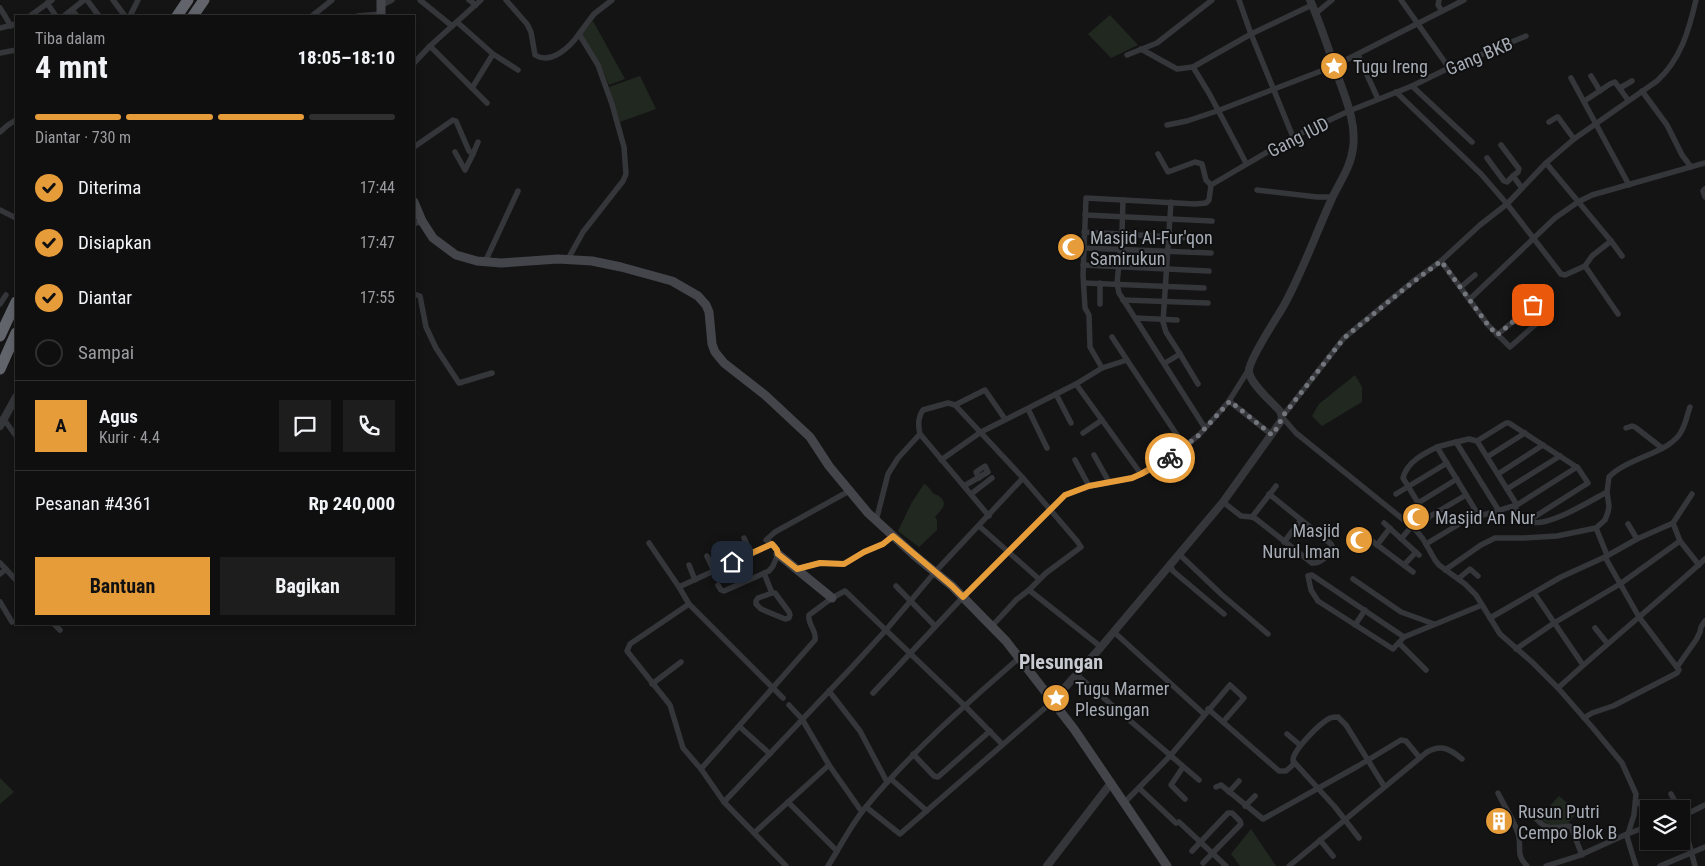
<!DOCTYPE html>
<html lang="id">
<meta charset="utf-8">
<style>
body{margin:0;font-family:"Roboto Condensed",sans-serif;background:#1d1d1e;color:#f1f3f6;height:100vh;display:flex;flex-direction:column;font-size:19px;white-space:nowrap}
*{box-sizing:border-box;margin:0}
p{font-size:16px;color:#9b9c9f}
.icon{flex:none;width:28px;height:28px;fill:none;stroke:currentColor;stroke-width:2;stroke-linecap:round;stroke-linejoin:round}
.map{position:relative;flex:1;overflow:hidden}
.drawer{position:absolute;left:15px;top:15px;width:400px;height:610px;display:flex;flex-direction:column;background:#0f0f10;border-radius:0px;box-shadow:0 2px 8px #0003,0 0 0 1px #2f2f30}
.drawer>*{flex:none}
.controls{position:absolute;left:1640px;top:800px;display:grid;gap:10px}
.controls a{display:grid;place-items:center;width:50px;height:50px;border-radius:0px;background:#0f0f10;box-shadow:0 2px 8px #0003,0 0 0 1px #2f2f30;font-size:25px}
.pin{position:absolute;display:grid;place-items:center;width:42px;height:42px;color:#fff;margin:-21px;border-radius:10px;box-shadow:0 2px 8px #0006}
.courier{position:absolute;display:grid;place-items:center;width:50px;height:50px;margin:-25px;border:4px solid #e79c3a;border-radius:50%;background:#fff;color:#222;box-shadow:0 1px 6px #0007}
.headline em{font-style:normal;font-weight:700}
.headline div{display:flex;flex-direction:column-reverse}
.headline{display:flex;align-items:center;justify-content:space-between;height:85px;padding:0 20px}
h1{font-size:32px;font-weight:700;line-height:38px}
.bar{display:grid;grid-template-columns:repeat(4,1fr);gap:8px 5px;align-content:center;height:60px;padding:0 20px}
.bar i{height:6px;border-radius:4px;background:#2f2f30}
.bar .active{background:#e79c3a}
.bar p{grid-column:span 4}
.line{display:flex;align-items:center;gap:12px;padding:0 20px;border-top:1px solid #2f2f30}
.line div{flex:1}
.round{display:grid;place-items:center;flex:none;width:52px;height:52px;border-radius:0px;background:#1d1d1e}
ol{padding:0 20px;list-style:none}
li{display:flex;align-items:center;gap:15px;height:55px}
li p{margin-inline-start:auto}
li .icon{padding:5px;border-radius:50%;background:#e79c3a;color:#111;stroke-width:4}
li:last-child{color:#9b9c9f}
li i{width:28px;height:28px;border:2px solid #2f2f30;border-radius:50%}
.action{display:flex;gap:10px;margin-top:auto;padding:10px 20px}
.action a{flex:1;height:58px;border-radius:0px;background:#e79c3a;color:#111;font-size:20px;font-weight:700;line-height:58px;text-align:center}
.action a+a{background:#1d1d1e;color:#f1f3f6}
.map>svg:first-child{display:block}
</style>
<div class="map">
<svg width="1705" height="866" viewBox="0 0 1705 866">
<rect width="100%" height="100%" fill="#141415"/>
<g fill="#202820">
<polygon points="1110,15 1138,45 1111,58 1088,34"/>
<polygon points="593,21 625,79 609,85 600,64 581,34"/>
<polygon points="640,76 656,109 620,122 609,87"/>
<polygon points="1355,375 1362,387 1362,402 1322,426 1312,416 1319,404"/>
<path d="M924 484C929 487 929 488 933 493 935 495 937 494 940 497 949 504 940 511 935 517L937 520V530L919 547 898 531 912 502Z"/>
<polygon points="0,778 14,792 0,804"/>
<path d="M1559 796 1571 806 1575 814C1566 831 1552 828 1539 818Z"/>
<polygon points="1251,829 1276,866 1240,866 1231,854"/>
</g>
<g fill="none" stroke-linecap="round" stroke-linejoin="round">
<g stroke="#35363a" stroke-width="5.5">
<polyline points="87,0 99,16"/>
<polyline points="113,0 125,16"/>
<polyline points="420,0 452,26"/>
<polyline points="469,0 476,5"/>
<path d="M506 0 527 24 531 32 535 55C551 65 570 47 579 34"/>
<polyline points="1239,0 1251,34 1293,137"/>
<polyline points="1401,0 1449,68"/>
<polyline points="1439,0 1438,5 1442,11"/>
<polyline points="47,3 56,16"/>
<polyline points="382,5 392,0"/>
<polyline points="0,8 11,26"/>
<polyline points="72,10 77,16"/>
<polyline points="1315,14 1332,0"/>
<polyline points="30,16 52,0"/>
<polyline points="64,16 84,0"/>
<polyline points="130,16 138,0"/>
<polyline points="312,16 332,0"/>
<polyline points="358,16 381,14"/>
<polyline points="457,22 493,54 518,70"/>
<polyline points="0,28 16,24"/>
<polyline points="430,46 487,103"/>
<polyline points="1141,49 1177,69 1193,67 1210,95 1246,163"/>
<polyline points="0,53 16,50"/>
<polyline points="1127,55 1157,43 1212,0"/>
<polyline points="1358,55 1378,99"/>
<polyline points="414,63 430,46 481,0"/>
<polyline points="1193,67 1251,34 1312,5"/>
<polyline points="1591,76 1600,91"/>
<polyline points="1571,78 1629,185"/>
<polyline points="1412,86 1472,142"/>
<polyline points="472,88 493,54"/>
<polyline points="1620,88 1632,81"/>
<polyline points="1642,91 1667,125 1682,155 1691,167"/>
<polyline points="1396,92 1481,174 1507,204 1558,270 1561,274 1565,275 1585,266 1592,256 1611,241 1546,163"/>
<polyline points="1586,100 1610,84 1615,82 1628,100"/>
<polyline points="1549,122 1557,117 1558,117 1574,139"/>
<polyline points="1167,125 1187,121 1217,111 1334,66 1464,0"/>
<polyline points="0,132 8,125 16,120"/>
<polyline points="1501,145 1519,169 1518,172 1513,176 1522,188"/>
<polyline points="414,147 453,120 456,121 469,151 473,154 478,142"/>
<polyline points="455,152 465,170 473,154"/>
<polyline points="1487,158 1504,181 1507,182 1513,176"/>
<polyline points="1211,185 1293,137 1349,111 1412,86 1449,68 1526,36"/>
<polyline points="1705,189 1703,191 1705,197"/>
<polyline points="1257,190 1317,197 1333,197"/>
<polyline points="1123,200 1122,233 1117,284 1119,293 1205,428"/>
<polyline points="0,210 16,218"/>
<polyline points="1085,215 1212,221"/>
<polyline points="414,224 422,221"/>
<polyline points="1084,232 1210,239"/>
<polyline points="1611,241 1622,256"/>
<polyline points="1084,248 1211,253"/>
<polyline points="568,259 583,232 623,181 626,174 624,147 612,104 598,65 579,34 594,14 612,0"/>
<polyline points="1441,261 1488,325 1510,347 1544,317 1533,305 1497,335"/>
<polyline points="485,262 518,191"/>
<polyline points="1083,265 1209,271"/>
<polyline points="1585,266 1618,314"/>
<polyline points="1084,283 1204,288"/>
<polyline points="1461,287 1475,275"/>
<polyline points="414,294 420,296 426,327 436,348 459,383 492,373"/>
<polyline points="1470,299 1555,218 1578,202 1592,195 1705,163"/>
<polyline points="1123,300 1208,303"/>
<polyline points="0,304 6,295"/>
<polyline points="1100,304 1100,283"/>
<polyline points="1136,318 1177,320"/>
<polyline points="1112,337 1127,360"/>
<polyline points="1180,354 1198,384"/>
<polyline points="1165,363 1180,354 1166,332 1163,322 1171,202"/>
<polyline points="1102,368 1090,347 1089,315 1085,308 1083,275 1086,198 1195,204 1206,203 1209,200 1211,185 1206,180 1202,164 1195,162 1168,172 1158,154"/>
<polyline points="1076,384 1141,474"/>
<polyline points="1056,394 1071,423"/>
<polyline points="1229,401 1272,435"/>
<polyline points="955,405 985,390 1005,419"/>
<polyline points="1028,409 1047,448"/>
<polyline points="3,418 16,436"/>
<polyline points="1626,428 1632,426 1635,427 1662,448"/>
<polyline points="1083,433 1102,420"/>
<polyline points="1477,441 1506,423 1509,423 1578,468 1588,483 1528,521"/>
<polyline points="1456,442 1469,439 1477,441 1517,505"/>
<polyline points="1437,447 1456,442 1499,511"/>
<polyline points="1094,455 1109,482"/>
<polyline points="1487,457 1525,433"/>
<polyline points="941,460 981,432 1076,384 1102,368 1127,360 1185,447"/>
<polyline points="1075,460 1089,486"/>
<polyline points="1498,474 1543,445"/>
<polyline points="964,486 988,472 985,466 976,472 979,478"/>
<polyline points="1507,489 1560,456"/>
<polyline points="971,494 992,478"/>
<polyline points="1396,494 1447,463"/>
<path d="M1223 502 1241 516 1252 517 1256 519 1312 563C1320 564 1329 555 1333 548L1331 544 1269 494"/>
<polyline points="1418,503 1457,479"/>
<path d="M1513 507C1519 511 1524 520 1531 522 1549 527 1590 501 1607 492"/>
<path d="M989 516 920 434C918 426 918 417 923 410L948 403 955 405 1023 478 1077 541 1081 547 1046 573 1029 590 1101 647"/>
<polyline points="1252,517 1276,486"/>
<path d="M1428 519 1403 478C1407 462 1423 454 1437 447L1479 516"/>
<polyline points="876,521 888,474 898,458 920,434"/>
<polyline points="1384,523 1419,555"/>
<polyline points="1673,523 1692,494"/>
<polyline points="1628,524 1637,539"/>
<polyline points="979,526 1039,579"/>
<polyline points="1596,528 1607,555"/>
<polyline points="1414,529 1422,521 1466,495"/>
<polyline points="744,538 751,554"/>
<polyline points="1368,538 1413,572"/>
<polyline points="1401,539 1412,526"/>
<polyline points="1284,542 1301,520"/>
<polyline points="649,543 679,587 689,604 783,698"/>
<polyline points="1426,544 1466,520 1517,505 1577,467"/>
<polyline points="1377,545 1390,528"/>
<polyline points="725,547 733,563"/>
<polyline points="1179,554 1221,594 1268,634"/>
<polyline points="707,556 714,571"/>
<polyline points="0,563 16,580"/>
<polyline points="689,565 695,580"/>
<polyline points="1170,565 1173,571 1224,614"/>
<polyline points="1404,565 1416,552"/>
<polyline points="797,569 820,563 844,564 864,552 883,544 893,536"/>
<path d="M1445 570 1481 545 1495 538H1524L1557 536 1596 528 1605 520 1608 512 1609 506 1607 492 1609 477C1628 457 1672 453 1682 430 1686 423 1687 415 1690 407"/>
<polyline points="764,573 772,593 775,593 789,612 790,615 789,618 785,619 761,609 756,604 756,601 758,598 772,593"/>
<polyline points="0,574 6,569"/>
<polyline points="1353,579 1401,612 1434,624"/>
<polyline points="1458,579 1470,569 1478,576"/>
<polyline points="718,585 721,590 724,591 769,571 773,566 778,554 775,546 766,540 775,532 851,490"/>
<polyline points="681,586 772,544"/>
<polyline points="896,586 935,626"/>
<polyline points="1534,593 1583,665"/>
<polyline points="0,602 12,622"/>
<polyline points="689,604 630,644 627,651 670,705 683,748 701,769 724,802 786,866"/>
<polyline points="1490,618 1561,577 1605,557 1637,539 1673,523 1680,541 1699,565"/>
<polyline points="54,624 60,630"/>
<polyline points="1355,625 1365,610"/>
<polyline points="992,626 1016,600 1029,590"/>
<polyline points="1595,628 1607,643"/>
<polyline points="1114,632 1204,714"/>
<polyline points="1404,637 1312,575 1308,576 1311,590 1318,601 1393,649 1404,637 1482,605"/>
<polyline points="1400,644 1426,670"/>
<polyline points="1516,649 1554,623 1620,584 1680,541"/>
<polyline points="1677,667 1696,640 1700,632 1701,627 1705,621"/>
<polyline points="1077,675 1199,780"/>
<polyline points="652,684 681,662"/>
<path d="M1558 688C1606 644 1657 603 1705 559"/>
<polyline points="829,691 860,731 887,782"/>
<polyline points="873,693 963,597 1065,495 1089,486 1132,478 1141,474 1170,458 1199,435 1217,415 1229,401 1249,369"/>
<polyline points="789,705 802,719 829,765 862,812"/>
<polyline points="1208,709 1279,771 1286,771 1295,763"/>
<polyline points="1584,718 1592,713 1613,706 1677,673 1679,670 1639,617 1605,557"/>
<polyline points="740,727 770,754"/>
<polyline points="1287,734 1300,745"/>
<polyline points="913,754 934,776 938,777 990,731"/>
<polyline points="1183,767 1171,785 1185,799"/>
<path d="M701 769 815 640C817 630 807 624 809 615L832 598 845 591 965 706 1002 744"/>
<polyline points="891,779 927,811"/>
<polyline points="1216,787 1221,785 1263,819 1358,766 1401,740 1406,741 1420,758"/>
<polyline points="1139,788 1176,823"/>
<polyline points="1229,792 1239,781"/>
<path d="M1498 793C1504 806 1516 823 1519 837 1521 849 1516 855 1527 866"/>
<polyline points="1671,794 1679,809"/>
<polyline points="1636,801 1644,807 1649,822"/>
<polyline points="724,802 853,666 886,630 935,572 1023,478"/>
<polyline points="788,802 837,851"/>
<polyline points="1124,803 1170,756 1230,685 1244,698 1223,722"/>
<polyline points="1245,806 1255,796"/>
<polyline points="866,807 900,834 1053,701"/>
<path d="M1532 813C1543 830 1551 829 1569 826L1571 827 1582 855"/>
<polyline points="1681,814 1695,866"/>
<polyline points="1681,817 1705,805"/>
<polyline points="1179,822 1226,866"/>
<polyline points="754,833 829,765"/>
<path d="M1359 838 1335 807 1293 761C1292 751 1320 723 1330 718 1333 717 1335 717 1338 717L1346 725 1384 786"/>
<polyline points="1320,840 1333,856"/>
<polyline points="1192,851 1228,813 1232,813 1240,821 1241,824 1203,863"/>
<path d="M828 866C840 847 851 825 865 808 911 752 965 705 1019 658"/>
<path d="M1289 866 1427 752C1442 744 1450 749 1462 759"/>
<polyline points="1546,866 1578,856 1627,834 1649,826"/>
<path d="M1636 866 1627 837 1634 815 1636 794 1622 763 1593 728 1558 688 1532 662 1500 634 1476 595 1465 584 1439 565 1435 560 1423 539 1415 529 1296 433 1282 417 1344 338 1416 279 1441 261 1480 225 1507 204 1546 163 1574 139 1657 81C1681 59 1689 30 1696 0"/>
<polyline points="1660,866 1705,847"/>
</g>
<g stroke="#35363a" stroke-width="8">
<polyline points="0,426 16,397"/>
<path d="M1053 701 1101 647 1223 502 1281 421 1282 417 1280 411C1272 402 1248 382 1249 370 1250 358 1276 319 1283 307 1303 271 1316 233 1333 196 1341 180 1351 166 1353 148 1357 122 1344 95 1336 71 1328 47 1320 23 1310 0"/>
<polyline points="1047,866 1111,783"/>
</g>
<g stroke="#43454a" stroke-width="9">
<polyline points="381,16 381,0"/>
<polyline points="414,202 422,221 433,238 456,255 477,261 501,263 558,259 592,261 621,267 672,281 698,296 706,305 709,312 712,344 715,352 724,363 765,395 810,437 829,466 868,513 914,555 952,586 1006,641 1074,729 1167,866"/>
<polyline points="778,554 832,598"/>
</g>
<g stroke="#61656b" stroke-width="11">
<polyline points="177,16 188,0"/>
<polyline points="193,16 204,0"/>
<polyline points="0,336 16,302"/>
<polyline points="0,369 16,333"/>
</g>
</g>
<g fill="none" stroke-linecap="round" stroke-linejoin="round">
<polyline stroke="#73777d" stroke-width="5" stroke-dasharray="0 9" points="1170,458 1199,435 1230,401 1272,435 1279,425 1282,417 1344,338 1404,289 1441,261 1488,325 1497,335 1533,305"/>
<polyline stroke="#e79c3a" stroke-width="6" points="732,562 772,544 777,550 778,554 797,569 820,563 844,564 864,552 883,544 893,536 952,586 963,597 1065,495 1089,486 1132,478 1141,474 1170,458"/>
</g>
<defs>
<g id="sight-disc" transform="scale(1.4375)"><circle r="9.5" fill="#e79c3a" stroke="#0f0f10"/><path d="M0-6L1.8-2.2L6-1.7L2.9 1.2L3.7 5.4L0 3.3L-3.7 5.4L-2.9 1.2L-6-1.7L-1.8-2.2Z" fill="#fff"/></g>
<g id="mosque-disc" transform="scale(1.4375)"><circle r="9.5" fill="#e79c3a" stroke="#0f0f10"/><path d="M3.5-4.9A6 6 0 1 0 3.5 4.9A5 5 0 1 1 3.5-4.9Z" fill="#fff"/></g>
<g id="building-disc" transform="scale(1.4375)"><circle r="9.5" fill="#e79c3a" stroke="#0f0f10"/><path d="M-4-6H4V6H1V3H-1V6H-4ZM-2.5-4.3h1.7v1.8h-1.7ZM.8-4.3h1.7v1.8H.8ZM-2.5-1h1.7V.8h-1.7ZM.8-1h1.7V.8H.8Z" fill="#fff"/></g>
</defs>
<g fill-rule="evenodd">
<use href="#sight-disc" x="1334" y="66"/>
<use href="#mosque-disc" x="1071" y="247"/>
<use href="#mosque-disc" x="1416" y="517"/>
<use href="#mosque-disc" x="1359" y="540"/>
<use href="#sight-disc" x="1056" y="698"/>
<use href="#building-disc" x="1499" y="821"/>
</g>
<g text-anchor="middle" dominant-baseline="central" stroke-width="4" stroke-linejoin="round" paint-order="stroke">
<g font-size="18" fill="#a6acb5" stroke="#0f0f10">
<text transform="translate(1479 56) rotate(-23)">Gang BKB</text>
<text transform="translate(1298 137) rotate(-27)">Gang IUD</text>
</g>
<g font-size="18" fill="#a6acb5" stroke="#0f0f10" text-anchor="start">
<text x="1353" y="66">Tugu Ireng</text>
<text x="1090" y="237">Masjid Al-Fur'qon<tspan x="1090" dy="21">Samirukun</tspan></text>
<text x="1435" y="517">Masjid An Nur</text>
<text x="1340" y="530" text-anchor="end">Masjid<tspan x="1340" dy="21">Nurul Iman</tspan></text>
<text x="1075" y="688">Tugu Marmer<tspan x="1075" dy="21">Plesungan</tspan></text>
<text x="1518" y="811">Rusun Putri<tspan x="1518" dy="21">Cempo Blok B</tspan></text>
</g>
<g font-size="20" font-weight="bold" fill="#c7cbd1" stroke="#0f0f10">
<text x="1061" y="662">Plesungan</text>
</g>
</g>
</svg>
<div class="controls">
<a><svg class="icon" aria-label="layers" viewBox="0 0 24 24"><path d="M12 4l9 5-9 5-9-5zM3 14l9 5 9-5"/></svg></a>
</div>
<div class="pin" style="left:1533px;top:305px;background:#ea580c"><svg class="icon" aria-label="bag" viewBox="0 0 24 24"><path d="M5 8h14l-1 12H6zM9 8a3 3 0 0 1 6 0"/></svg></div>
<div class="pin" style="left:732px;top:562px;background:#1f2937"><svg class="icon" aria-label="home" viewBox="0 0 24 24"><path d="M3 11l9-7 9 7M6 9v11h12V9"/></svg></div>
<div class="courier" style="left:1170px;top:458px"><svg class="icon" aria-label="bike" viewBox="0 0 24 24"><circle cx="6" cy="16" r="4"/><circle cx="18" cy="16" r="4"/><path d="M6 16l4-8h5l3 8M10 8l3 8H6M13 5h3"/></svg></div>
<section class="drawer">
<div class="headline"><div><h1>4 mnt</h1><p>Tiba dalam</p></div><em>18:05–18:10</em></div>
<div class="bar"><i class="active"></i><i class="active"></i><i class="active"></i><i></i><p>Diantar · 730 m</p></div>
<ol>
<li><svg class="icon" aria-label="check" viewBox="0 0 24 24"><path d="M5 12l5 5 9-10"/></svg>Diterima<p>17:44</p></li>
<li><svg class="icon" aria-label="check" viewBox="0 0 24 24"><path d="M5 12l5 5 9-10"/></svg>Disiapkan<p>17:47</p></li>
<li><svg class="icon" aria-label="check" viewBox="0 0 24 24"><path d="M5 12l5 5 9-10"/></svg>Diantar<p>17:55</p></li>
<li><i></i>Sampai</li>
</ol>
<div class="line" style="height:90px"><b class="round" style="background:#e79c3a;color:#111">A</b><div><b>Agus</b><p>Kurir · 4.4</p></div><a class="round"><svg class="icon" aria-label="chat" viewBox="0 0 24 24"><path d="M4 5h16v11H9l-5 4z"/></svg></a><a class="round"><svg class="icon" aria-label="phone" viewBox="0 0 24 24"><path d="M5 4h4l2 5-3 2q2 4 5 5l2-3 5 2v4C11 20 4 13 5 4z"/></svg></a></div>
<div class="line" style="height:65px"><div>Pesanan #4361</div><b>Rp 240,000</b></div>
<div class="action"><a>Bantuan</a><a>Bagikan</a></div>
</section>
</div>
